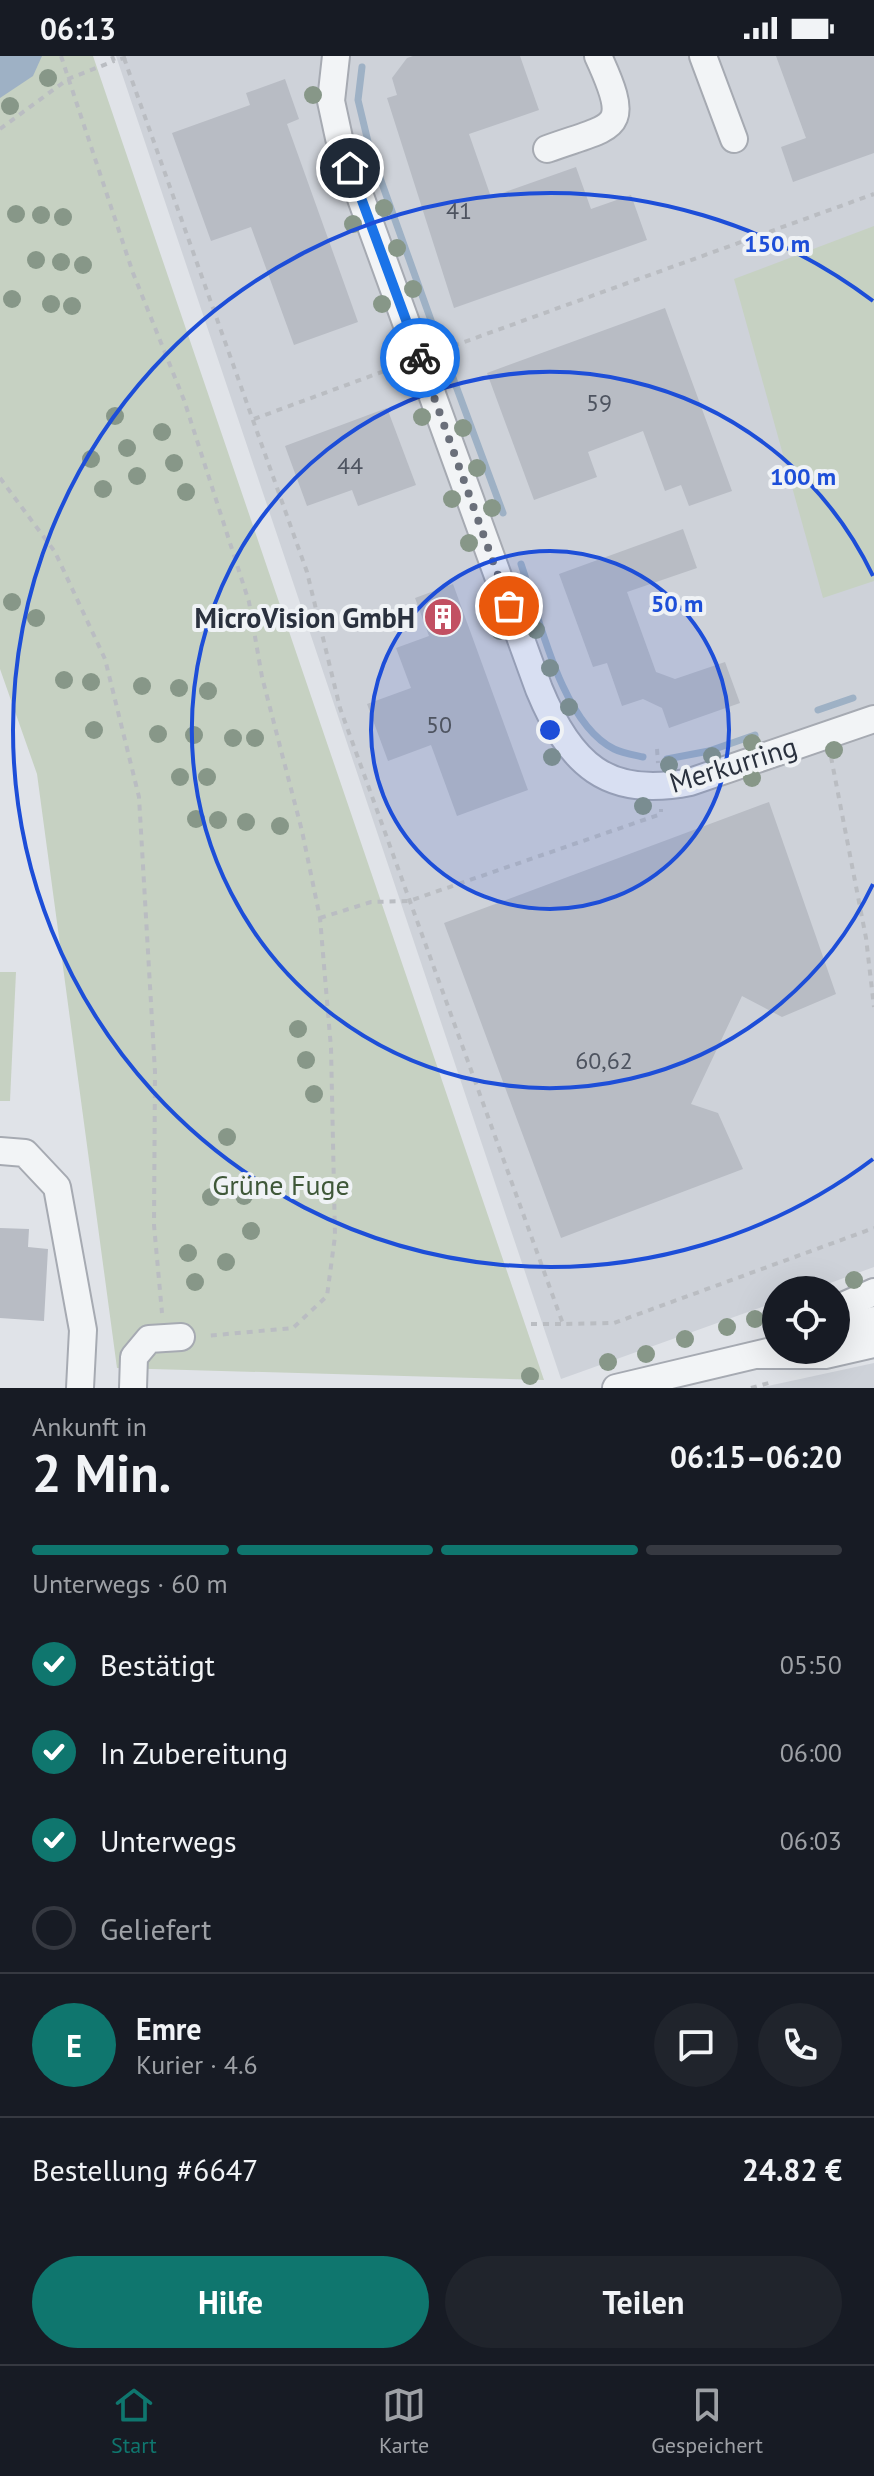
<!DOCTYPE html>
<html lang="de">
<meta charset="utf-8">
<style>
body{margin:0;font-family:"PT Sans",sans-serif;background:#20242c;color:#f1f3f6;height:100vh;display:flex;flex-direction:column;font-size:30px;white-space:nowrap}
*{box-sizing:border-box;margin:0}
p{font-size:26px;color:#9ea1a6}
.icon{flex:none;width:44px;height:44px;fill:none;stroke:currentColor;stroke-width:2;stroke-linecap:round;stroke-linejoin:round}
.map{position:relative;height:1332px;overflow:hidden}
.panel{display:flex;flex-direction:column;background:#171b24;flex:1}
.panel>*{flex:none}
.controls{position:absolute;left:762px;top:1220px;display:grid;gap:16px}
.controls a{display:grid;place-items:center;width:88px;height:88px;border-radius:50%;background:#171b24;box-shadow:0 8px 32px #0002;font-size:40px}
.pin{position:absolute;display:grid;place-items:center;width:68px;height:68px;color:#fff;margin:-34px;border:4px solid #fff;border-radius:50%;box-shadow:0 2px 8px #0007}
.courier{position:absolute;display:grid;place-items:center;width:80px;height:80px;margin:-40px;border:6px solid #1a73e8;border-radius:50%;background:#fff;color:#222;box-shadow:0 2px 10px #0007}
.headline em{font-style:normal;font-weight:600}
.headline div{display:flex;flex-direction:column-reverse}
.headline{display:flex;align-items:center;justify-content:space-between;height:136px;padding:0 32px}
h1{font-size:52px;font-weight:600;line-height:60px}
.bar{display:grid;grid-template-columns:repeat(4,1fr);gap:12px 8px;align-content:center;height:96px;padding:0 32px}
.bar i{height:10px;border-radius:6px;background:#363941}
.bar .active{background:#0f766e}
.bar p{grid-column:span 4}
.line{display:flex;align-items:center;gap:20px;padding:0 32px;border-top:2px solid #363941}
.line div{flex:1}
.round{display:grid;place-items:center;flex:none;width:84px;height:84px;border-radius:42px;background:#20242c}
ol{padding:0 32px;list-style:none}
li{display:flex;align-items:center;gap:24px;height:88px}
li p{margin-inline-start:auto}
li .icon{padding:8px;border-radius:50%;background:#0f766e;color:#fff;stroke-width:4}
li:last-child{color:#9ea1a6}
li i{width:44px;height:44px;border:4px solid #363941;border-radius:50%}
.primary-button{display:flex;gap:16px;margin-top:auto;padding:16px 32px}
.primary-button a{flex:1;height:92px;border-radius:48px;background:#0f766e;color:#fff;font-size:32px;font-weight:600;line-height:92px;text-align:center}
.primary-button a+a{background:#20242c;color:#f1f3f6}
.status{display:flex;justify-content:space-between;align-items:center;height:56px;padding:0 40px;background:#171b24;direction:ltr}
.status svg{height:22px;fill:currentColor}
.dock{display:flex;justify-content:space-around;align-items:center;height:112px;border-top:2px solid #363941;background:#171b24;font-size:22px;color:#9ea1a6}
.dock a{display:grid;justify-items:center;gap:4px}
.dock .active{color:#0f766e}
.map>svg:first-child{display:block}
</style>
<div class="status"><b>06:13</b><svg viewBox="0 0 49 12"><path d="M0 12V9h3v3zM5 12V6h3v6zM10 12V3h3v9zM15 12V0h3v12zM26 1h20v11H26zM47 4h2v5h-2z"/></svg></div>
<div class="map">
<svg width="874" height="1332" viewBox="0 0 874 1332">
<rect width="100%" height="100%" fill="#e0e3e8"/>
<g fill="#ced2d9">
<polygon points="116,0 874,0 874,1211 811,1234 776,1234 776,1246 561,1323"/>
<polygon points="874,1307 874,1332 759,1332"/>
</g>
<g fill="#c6d1c2">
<polygon points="0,0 93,0 544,1324 117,1312 37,718 0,613"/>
<polygon points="874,170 874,525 823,542 734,223"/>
<polygon points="0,916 16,916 10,1045 0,1045"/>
</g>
<polygon fill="#9eb1c5" points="0,0 42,0 33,20 0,42"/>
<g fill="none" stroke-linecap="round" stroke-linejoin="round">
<g stroke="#9eb1c5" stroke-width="7">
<polyline points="362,11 358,44 370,94 437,281"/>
<polyline points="446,303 503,457"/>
<path d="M521 508C539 560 561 667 614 693 622 697 634 699 643 701"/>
<polyline points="818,654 853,642"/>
<polyline points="667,703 709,695 755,679"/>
</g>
</g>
<g fill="#b8bcc4">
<polygon points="413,0 520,0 539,54 469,78 491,141 576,111 591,153 631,139 647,184 454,252 387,42 397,39 392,22 407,2"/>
<polygon points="776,0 874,0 874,97 793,126 781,91 806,82"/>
<polygon points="285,23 299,63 287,68 358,266 294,289 251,171 211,185 172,77 250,49 246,37"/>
<polygon points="665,252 732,435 689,450 681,429 665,435 643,375 588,396 597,421 534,444 487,317"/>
<polygon points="387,352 416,429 358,450 352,434 307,450 285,390"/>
<polygon points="683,473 697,512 627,536 656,616 675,623 725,606 740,647 669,672 662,652 643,643 622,650 607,607 593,611 559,518"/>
<polygon points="453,528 528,734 457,760 431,689 388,705 367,648 411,632 396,592 429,580 415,542"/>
<polygon points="769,746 836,938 782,961 742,940 691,1048 718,1057 743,1113 561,1182 444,867"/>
<polygon points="0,1172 29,1173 28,1191 48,1193 44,1265 0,1262"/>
</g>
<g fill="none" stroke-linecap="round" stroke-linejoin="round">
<g stroke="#a6aab2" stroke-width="30">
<g id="minor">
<path d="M336 0 331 45 339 82 539 633C570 708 607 743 690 726L874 663"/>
<polyline points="703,0 734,83"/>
<path d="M547 93C616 68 633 76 598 0"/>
<polyline points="0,1095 25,1097 57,1131 83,1274 80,1332"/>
<polyline points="836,1253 874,1236"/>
<polyline points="836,1277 874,1264"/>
<polyline points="758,1299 825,1299 874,1288"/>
<polyline points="133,1332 134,1301 149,1283 181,1281"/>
<polyline points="616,1332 776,1294"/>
</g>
</g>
<g stroke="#babdc2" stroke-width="4" stroke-dasharray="6 6" stroke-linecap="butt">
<polyline points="61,0 133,217 184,344 249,546 262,621 302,775 320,862 331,992 335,1180 327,1240 293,1272 205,1280"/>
<polyline points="112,0 114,5 131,0"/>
<polyline points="124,2 307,516 340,652 563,1268 614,1267 874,1172"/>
<polyline points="0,73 68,23 114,5"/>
<polyline points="442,294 874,138"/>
<polyline points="254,363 398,310"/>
<polyline points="0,422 55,496 105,603 139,741 155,1016 154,1169 162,1257"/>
<polyline points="657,693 658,707"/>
<polyline points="831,701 866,882 874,951"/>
<polyline points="320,862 371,846 409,845 661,758 661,753"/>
<polyline points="531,1268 563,1268"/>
<polyline points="751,1332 772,1326"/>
</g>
<use href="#minor" stroke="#f2f4f6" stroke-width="26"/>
</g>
<g fill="#879788">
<circle cx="48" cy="22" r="9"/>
<circle cx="313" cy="39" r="9"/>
<circle cx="10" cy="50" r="9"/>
<circle cx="368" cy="111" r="9"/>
<circle cx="335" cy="115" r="9"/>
<circle cx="384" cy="152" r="9"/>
<circle cx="16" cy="158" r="9"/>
<circle cx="41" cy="159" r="9"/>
<circle cx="63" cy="161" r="9"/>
<circle cx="353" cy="168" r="9"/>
<circle cx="397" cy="192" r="9"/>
<circle cx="36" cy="204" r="9"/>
<circle cx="61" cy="206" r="9"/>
<circle cx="83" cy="209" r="9"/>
<circle cx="413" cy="233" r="9"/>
<circle cx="12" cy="243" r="9"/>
<circle cx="51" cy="248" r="9"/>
<circle cx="382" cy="248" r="9"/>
<circle cx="72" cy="250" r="9"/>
<circle cx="427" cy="274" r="9"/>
<circle cx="440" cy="308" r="9"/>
<circle cx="408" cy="322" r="9"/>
<circle cx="115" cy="360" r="9"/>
<circle cx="422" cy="361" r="9"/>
<circle cx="463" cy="372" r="9"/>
<circle cx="162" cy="376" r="9"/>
<circle cx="127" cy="392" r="9"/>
<circle cx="91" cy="403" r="9"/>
<circle cx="174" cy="407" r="9"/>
<circle cx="477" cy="412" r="9"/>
<circle cx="137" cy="420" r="9"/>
<circle cx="103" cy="433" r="9"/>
<circle cx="186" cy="436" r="9"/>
<circle cx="452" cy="443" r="9"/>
<circle cx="492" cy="452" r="9"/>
<circle cx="469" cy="487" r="9"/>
<circle cx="521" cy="531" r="9"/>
<circle cx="12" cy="546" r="9"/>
<circle cx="36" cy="562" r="9"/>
<circle cx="536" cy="574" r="9"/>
<circle cx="500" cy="575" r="9"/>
<circle cx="550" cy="612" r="9"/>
<circle cx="64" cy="624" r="9"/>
<circle cx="91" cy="626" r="9"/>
<circle cx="142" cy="630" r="9"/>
<circle cx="179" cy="632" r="9"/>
<circle cx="208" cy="635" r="9"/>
<circle cx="569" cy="651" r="9"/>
<circle cx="94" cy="674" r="9"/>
<circle cx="158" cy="678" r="9"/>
<circle cx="194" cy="679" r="9"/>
<circle cx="233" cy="682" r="9"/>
<circle cx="255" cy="682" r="9"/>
<circle cx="752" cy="687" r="9"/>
<circle cx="834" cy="694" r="9"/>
<circle cx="712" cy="700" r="9"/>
<circle cx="552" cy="701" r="9"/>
<circle cx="669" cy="709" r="9"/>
<circle cx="180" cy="721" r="9"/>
<circle cx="207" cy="721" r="9"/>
<circle cx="752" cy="722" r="9"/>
<circle cx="643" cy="750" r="9"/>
<circle cx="196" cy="763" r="9"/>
<circle cx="218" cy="764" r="9"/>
<circle cx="246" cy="766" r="9"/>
<circle cx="280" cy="770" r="9"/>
<circle cx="298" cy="973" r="9"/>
<circle cx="306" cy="1004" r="9"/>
<circle cx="314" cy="1038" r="9"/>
<circle cx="227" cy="1081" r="9"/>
<circle cx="244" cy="1140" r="9"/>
<circle cx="211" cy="1141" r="9"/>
<circle cx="251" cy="1175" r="9"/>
<circle cx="188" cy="1197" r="9"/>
<circle cx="226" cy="1206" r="9"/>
<circle cx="854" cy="1224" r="9"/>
<circle cx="195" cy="1226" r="9"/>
<circle cx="755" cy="1263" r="9"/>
<circle cx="727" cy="1271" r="9"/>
<circle cx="685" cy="1283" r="9"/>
<circle cx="646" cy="1298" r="9"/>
<circle cx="608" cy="1306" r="9"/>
<circle cx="530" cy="1320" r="9"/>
</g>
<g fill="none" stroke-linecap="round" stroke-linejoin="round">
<polyline stroke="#6a6f7a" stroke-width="8" stroke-dasharray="0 14.4" points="420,302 509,550"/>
<polyline stroke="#1a73e8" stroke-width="10" points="350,112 420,302"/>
</g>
<circle cx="550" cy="674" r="179" fill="#1d4ed8" fill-opacity=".12"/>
<g fill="none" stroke="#1d4ed8" stroke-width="4">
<circle cx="550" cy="674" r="179"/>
<path d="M873 828A358 358 0 1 1 873 520"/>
<path d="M873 1103A537 537 0 1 1 873 245"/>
</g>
<defs>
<g id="building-disc" transform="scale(2)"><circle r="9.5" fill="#c25062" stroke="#eff2f5"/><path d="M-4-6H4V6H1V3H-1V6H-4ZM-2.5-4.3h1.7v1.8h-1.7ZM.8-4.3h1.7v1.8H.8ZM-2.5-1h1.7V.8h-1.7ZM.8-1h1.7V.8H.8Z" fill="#fff"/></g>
</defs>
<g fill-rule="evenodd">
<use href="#building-disc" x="443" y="561"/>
</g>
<g text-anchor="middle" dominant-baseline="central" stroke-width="8" stroke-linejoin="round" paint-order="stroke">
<g font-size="24" fill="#4e5460">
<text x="459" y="154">41</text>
<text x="599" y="346">59</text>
<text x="350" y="409">44</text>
<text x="439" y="668">50</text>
<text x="604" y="1004">60,62</text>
</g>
<g font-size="28" font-weight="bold" fill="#2a313e" stroke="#eff2f5" text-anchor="end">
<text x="415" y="561">MicroVision GmbH</text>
</g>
<g font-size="28" fill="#2a313e" stroke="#eff2f5">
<text transform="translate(733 708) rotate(-17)">Merkurring</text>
</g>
<g font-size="28" fill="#3f5839" stroke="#eff2f5">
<text x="281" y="1128">Grüne Fuge</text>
</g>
</g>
<circle cx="550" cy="674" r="12" fill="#1d4ed8" stroke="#eff2f5" stroke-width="4"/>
<g font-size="24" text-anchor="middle" font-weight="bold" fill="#1d4ed8" stroke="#eff2f5" stroke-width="8" stroke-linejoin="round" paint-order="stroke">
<text x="777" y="196">150 m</text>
<text x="803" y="429">100 m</text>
<text x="677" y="556">50 m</text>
</g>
</svg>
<div class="controls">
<a><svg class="icon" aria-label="locate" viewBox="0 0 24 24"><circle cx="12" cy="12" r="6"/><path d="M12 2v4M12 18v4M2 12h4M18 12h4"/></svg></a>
</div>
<div class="pin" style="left:509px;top:550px;background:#ea580c"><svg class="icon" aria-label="bag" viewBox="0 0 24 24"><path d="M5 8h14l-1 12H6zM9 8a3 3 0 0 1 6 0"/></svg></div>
<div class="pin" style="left:350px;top:112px;background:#1f2937"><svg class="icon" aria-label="home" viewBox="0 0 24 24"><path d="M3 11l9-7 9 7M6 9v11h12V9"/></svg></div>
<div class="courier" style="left:420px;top:302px"><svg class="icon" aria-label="bike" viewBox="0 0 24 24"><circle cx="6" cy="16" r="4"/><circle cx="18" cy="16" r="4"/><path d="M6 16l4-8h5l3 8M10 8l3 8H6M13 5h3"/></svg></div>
</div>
<section class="panel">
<div class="headline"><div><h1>2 Min.</h1><p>Ankunft in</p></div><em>06:15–06:20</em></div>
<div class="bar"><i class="active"></i><i class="active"></i><i class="active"></i><i></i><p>Unterwegs · 60 m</p></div>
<ol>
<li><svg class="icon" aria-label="check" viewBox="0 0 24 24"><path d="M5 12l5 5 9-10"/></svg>Bestätigt<p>05:50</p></li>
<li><svg class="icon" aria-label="check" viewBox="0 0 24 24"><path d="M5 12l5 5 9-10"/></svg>In Zubereitung<p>06:00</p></li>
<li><svg class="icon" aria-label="check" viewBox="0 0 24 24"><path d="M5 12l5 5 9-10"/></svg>Unterwegs<p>06:03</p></li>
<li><i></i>Geliefert</li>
</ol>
<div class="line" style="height:144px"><b class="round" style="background:#0f766e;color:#fff">E</b><div><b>Emre</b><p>Kurier · 4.6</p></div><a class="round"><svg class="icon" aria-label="chat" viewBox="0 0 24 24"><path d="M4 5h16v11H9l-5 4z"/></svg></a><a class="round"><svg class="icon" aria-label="phone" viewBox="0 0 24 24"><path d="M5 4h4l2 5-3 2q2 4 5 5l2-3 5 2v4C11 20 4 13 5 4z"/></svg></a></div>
<div class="line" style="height:104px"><div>Bestellung #6647</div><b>24.82 €</b></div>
<div class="primary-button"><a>Hilfe</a><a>Teilen</a></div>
</section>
<nav class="dock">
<a class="active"><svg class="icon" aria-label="home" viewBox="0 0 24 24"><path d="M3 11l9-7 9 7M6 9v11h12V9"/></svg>Start</a>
<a><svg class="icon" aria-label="map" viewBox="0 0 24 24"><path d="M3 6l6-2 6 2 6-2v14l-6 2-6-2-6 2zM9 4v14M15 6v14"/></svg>Karte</a>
<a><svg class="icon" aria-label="saved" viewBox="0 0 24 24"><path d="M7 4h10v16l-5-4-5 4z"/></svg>Gespeichert</a>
</nav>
